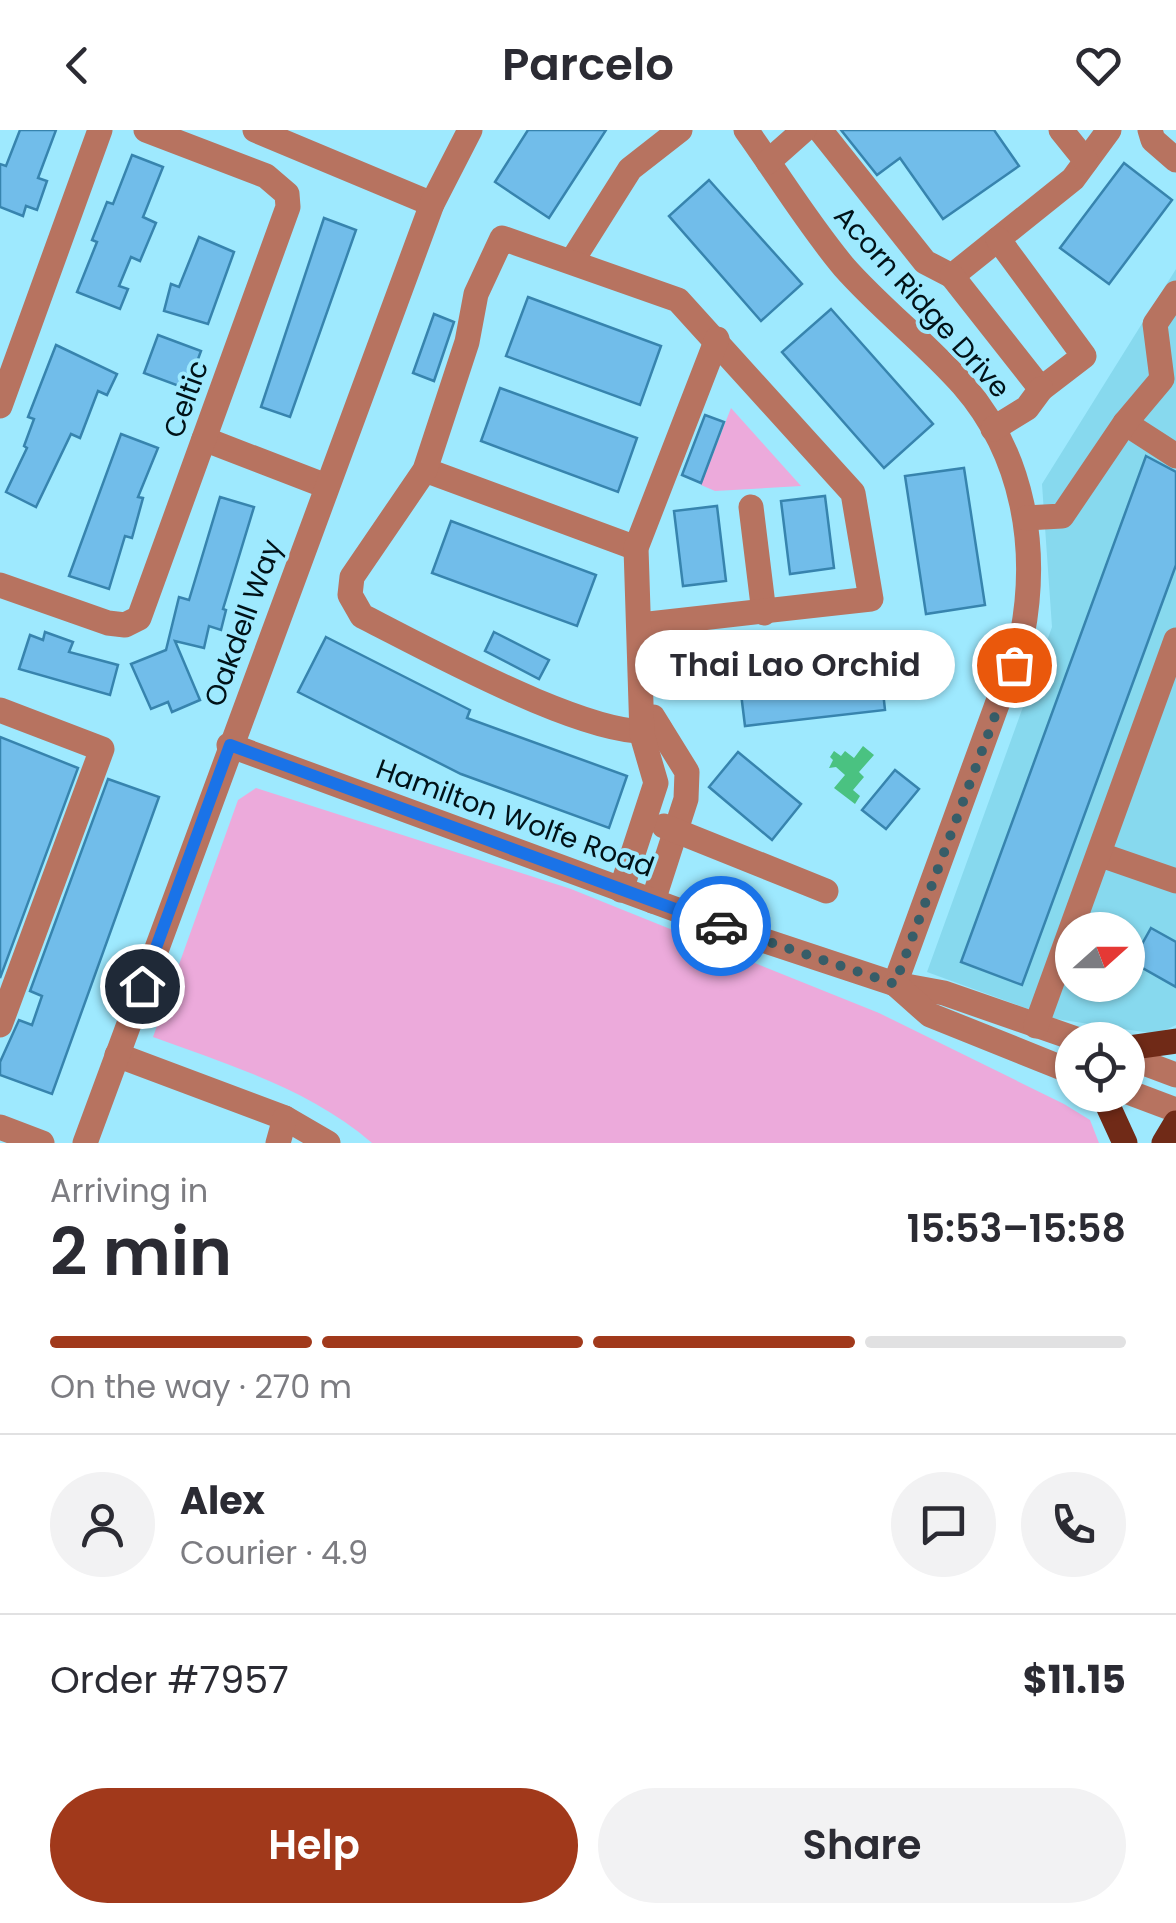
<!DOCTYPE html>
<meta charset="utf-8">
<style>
body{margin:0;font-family:Poppins,sans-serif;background:#f2f2f3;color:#2b2b33;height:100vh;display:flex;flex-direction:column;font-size:38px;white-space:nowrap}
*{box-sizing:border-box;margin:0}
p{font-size:32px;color:#7c7c81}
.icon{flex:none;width:55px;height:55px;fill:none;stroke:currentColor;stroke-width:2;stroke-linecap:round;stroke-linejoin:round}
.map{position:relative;height:1013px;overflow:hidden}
.drawer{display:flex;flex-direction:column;background:#fff;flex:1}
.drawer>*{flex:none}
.needle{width:65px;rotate:69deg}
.tools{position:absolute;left:1055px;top:782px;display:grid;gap:20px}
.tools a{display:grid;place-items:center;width:90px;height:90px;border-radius:50%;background:#fff;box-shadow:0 2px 8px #0004;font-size:50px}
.pin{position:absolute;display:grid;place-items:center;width:85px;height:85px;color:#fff;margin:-42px;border:5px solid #fff;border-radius:50%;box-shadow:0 2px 10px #0007}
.courier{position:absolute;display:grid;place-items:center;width:100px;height:100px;margin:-50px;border:8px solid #1a73e8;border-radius:50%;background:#fff;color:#222;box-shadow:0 2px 12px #0007}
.bubble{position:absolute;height:70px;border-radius:35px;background:#fff;box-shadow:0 2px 8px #0004;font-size:32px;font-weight:600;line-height:70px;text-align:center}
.overview em{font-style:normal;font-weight:600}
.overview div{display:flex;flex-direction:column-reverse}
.overview{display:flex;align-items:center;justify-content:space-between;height:170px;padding:0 50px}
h1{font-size:65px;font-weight:600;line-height:75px}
.bar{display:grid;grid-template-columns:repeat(4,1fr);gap:15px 10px;align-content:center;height:120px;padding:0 50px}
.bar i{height:12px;border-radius:8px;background:#e1e1e2}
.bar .current{background:#a1391b}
.bar p{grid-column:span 4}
.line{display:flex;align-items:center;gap:25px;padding:0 50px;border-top:2px solid #e1e1e2}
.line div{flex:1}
.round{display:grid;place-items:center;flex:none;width:105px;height:105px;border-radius:52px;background:#f2f2f3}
.primary-button{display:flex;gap:20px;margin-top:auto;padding:20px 50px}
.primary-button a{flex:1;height:115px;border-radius:60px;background:#a1391b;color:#fff;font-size:40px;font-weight:600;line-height:115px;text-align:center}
.primary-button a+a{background:#f2f2f3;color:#2b2b33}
header{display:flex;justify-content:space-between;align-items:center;height:130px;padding:0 50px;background:#fff;font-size:45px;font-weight:600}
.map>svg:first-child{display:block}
</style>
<header><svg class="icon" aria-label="back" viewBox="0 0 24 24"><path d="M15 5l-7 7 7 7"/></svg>Parcelo<svg class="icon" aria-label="heart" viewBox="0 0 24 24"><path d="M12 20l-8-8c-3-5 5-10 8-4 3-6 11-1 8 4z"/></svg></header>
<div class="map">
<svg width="1176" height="1013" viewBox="0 0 1176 1013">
<rect width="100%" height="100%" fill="#9ee9fe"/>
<path fill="#87d9ee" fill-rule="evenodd" d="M1176 139V895L1157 904 1056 889 927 842 1052 497 1042 354ZM1072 800H1128V855H1072Z"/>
<g fill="#ecaadb">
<polygon points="731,278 801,356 715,361 701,355"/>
<path d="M256 658 571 759 879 883 1064 974 1090 990 1099 1013H372C310 959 229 935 153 907L238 670Z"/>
</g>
<polygon fill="#4ac281" points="863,616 874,625 859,642 864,647 853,660 860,666 855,674 834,658 845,645 836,637 829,638 833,630 830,627 834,621 841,626 845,621 854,628"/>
<g fill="#71bdea" stroke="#3784ae" stroke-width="2.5">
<polygon points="20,0 56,0 38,48 47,51 37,80 26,76 23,86 0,77 0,34 6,36"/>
<polygon points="528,0 606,0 549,88 495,52"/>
<polygon points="841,0 994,0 1019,36 943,89 900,28 877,45"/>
<polygon points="132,25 163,37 143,87 156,93 140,131 131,127 119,156 128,159 120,179 77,162 97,112 92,110 107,72 113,74"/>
<polygon points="1124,33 1172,70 1109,154 1060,118"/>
<polygon points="709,50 802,154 761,191 669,86"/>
<polygon points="324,88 356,100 290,287 261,277"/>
<polygon points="199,107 234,122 208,194 164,181 171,154 179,157"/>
<polygon points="528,167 661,216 640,275 506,226"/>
<polygon points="831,179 933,294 884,338 782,222"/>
<polygon points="434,184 454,192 434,251 413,243"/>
<polygon points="158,205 201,221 187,259 144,243"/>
<polygon points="56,215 117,244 107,265 98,261 80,308 71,304 36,377 6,362 27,318 24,316 34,289 28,287"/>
<polygon points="500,258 637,308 618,362 481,311"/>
<polygon points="705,285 724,292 701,353 682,345"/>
<polygon points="121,304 158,318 138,367 143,368 132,408 125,406 109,459 69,446"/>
<polygon points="1146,326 1176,342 1176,435 1022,855 961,832"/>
<polygon points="964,338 985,475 926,484 905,346"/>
<polygon points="825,366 834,438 790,444 781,371"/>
<polygon points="220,367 254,377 223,479 226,480 221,500 209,496 204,518 175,511 200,570 172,582 168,572 151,579 131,534 166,520 179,467 189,470"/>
<polygon points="717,376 726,451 683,456 674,381"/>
<polygon points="451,391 596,445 577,496 432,443"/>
<polygon points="45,502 73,512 69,522 118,535 110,565 19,539 30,505 43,510"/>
<polygon points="494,502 549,530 539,549 485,521"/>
<polygon points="326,507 470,580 467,588 627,646 609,698 461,644 298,562"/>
<polygon points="878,515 885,580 745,596 737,531"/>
<polygon points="0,607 78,638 0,848"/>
<polygon points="738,622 801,674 772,710 709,657"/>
<polygon points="895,640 919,659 886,699 862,680"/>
<polygon points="108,649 159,667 52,964 0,945 0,932 19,890 32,895 42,866 30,861"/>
<polygon points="1151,798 1176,812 1176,857 1132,832"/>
</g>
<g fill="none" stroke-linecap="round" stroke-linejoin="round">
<g stroke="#b77360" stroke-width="25">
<polyline points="255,0 432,74"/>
<path d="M746 0C779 46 808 94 844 137 881 179 926 213 963 255 1024 325 1039 418 1022 506L895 854"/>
<polyline points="820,0 925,132 952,146 1073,49 1109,0"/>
<polyline points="1061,0 1086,31"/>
<polyline points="1150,0 1153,10 1176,30"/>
<polyline points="768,32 804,0"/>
<polyline points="572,131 630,39 680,0"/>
<polyline points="952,146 1041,259 1084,226 998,109"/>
<polyline points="0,276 100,0"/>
<polyline points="1125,293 1176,326"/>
<polyline points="993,299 1027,278 1041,259"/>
<polyline points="204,309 326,356"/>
<polyline points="425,340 636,418"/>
<polyline points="751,377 764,483"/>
<polyline points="1026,388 1062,386 1125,293 1162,249 1155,194 1176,163"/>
<polyline points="0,455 108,493 125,495 139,488 288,77 287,64 266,46 146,0"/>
<path d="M640 495 871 469 853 363 678 170 502 108 476 164 467 212 425 340 352 447 350 465 362 486C420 515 605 618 660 599"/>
<polyline points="0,580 102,619 0,895"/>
<polyline points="653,587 687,642 686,669 653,771"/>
<polyline points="229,615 729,799 895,854 944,863 1079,910"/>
<polyline points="664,696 826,761"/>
<polyline points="1101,725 1176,751"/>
<polyline points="621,760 656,653 642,605 636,418 717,209"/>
<polyline points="895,854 930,885 1072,942"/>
<polyline points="1036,896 1176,510"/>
<polyline points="117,925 285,988 328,1013"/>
<polyline points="1128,927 1176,945"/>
<polyline points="1128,962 1176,980"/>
<polyline points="0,997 42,1013"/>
<polyline points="85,1013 432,74 470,0"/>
<polyline points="278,1013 285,988"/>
</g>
<g stroke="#702a17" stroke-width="25">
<polyline points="1128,918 1176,911"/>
<polyline points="1103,965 1125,1013"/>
<polyline points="1164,1013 1176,993"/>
</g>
</g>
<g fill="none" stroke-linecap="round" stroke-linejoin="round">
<polyline stroke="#375d68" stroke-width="10" stroke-dasharray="0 18" points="721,796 895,854 1014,535"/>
<polyline stroke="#1a73e8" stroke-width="12" points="142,856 230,615 721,796"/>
</g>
<g text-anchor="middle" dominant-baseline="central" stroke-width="8" stroke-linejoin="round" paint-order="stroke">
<g font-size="28" fill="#001218" stroke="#9ee9fe">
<text transform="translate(922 172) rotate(48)">Acorn Ridge Drive</text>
<text transform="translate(186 269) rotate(-70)">Celtic</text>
<text transform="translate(243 493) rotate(-70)">Oakdell Way</text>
<text transform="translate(515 688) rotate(20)">Hamilton Wolfe Road</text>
</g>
</g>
</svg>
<div class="tools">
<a><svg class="needle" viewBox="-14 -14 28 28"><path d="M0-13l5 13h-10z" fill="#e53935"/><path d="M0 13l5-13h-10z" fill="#7c7c81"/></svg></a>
<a><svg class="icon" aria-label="locate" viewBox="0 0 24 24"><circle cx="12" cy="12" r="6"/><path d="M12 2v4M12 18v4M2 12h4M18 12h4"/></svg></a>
</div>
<div class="pin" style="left:1014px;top:535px;background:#ea580c"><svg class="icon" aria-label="bag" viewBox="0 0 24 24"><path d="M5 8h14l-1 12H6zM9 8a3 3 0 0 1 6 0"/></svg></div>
<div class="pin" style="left:142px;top:856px;background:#1f2937"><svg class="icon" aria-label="home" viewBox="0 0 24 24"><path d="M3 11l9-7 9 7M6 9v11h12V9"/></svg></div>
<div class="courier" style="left:721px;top:796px"><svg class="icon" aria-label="car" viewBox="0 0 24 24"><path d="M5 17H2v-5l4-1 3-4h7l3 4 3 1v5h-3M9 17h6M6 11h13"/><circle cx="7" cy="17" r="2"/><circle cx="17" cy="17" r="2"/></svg></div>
<div class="bubble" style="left:635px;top:500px;width:320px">Thai Lao Orchid</div>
</div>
<section class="drawer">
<div class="overview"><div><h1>2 min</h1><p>Arriving in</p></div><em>15:53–15:58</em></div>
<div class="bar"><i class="current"></i><i class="current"></i><i class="current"></i><i></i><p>On the way · 270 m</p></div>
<div class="line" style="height:180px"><a class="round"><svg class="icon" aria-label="person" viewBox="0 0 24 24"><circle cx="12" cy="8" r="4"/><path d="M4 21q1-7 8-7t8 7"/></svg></a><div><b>Alex</b><p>Courier · 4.9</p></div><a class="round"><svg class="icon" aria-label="chat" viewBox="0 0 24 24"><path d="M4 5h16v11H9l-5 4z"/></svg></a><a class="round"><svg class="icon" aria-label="phone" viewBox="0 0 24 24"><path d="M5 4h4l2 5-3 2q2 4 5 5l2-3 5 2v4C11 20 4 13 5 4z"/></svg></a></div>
<div class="line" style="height:130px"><div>Order #7957</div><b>$11.15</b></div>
<div class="primary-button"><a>Help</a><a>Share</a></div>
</section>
